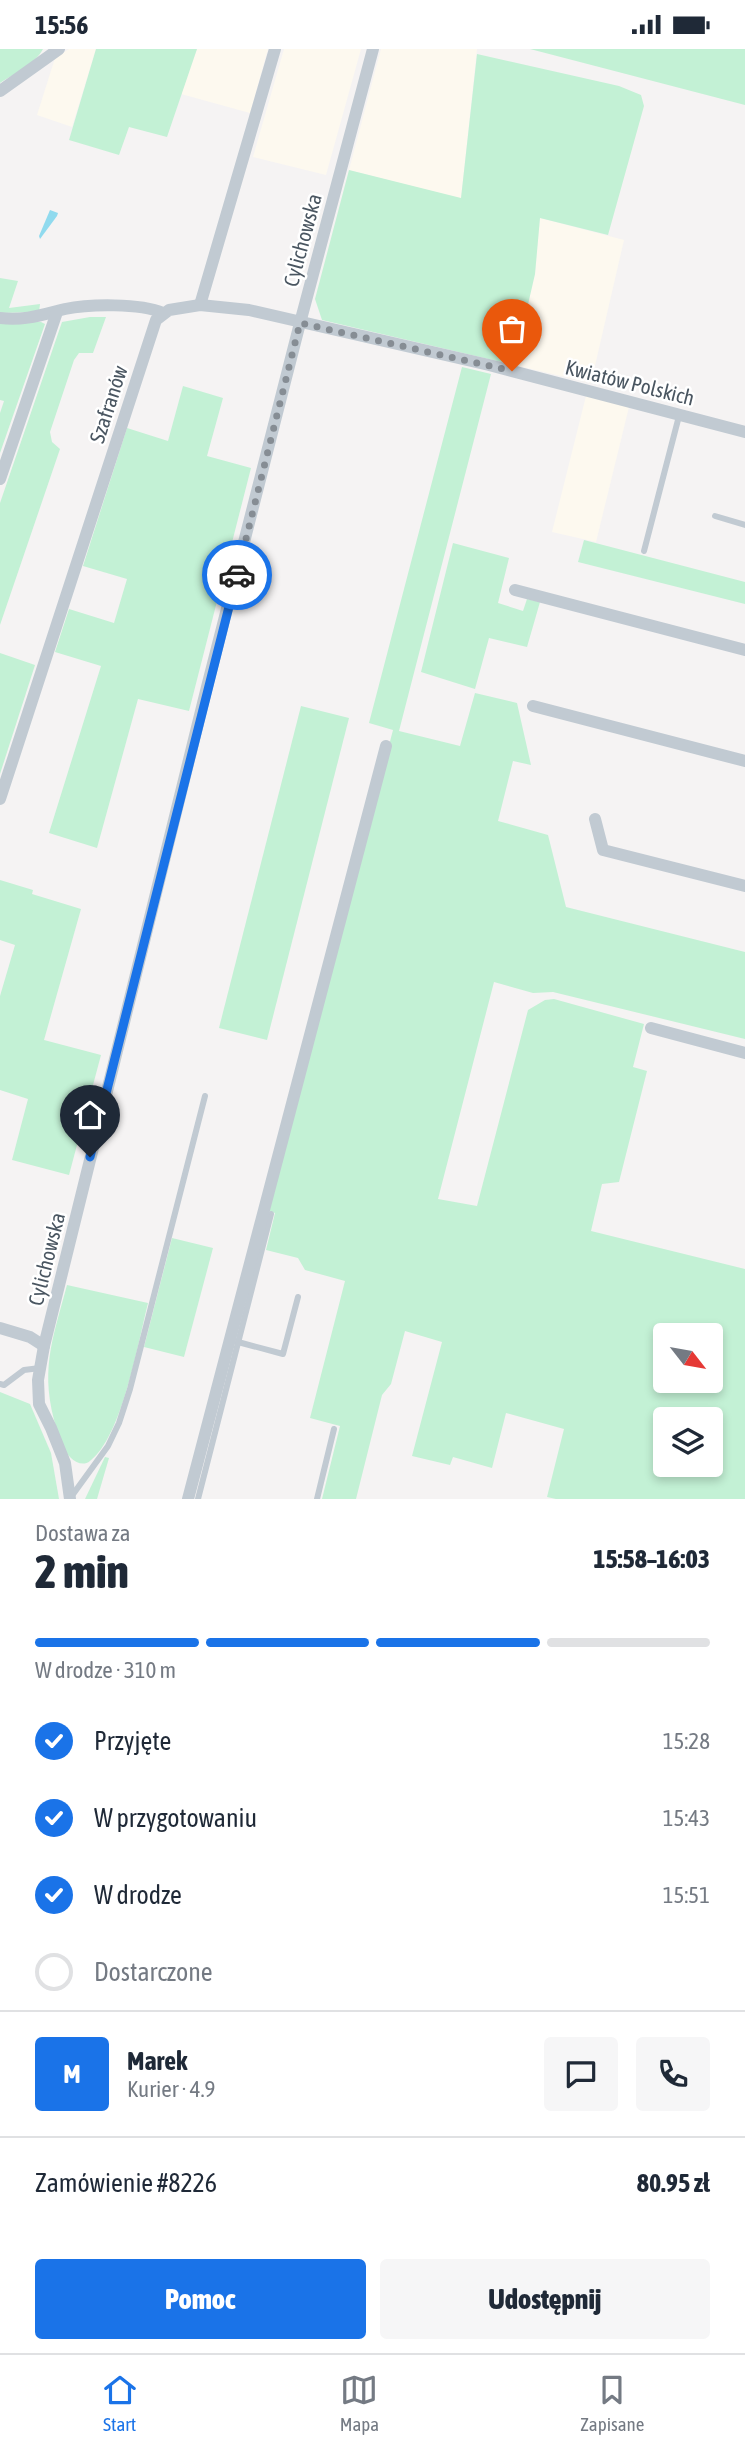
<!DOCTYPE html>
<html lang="pl">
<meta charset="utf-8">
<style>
body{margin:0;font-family:"Asap Condensed",sans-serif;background:#f6f6f7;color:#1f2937;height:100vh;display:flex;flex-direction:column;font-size:26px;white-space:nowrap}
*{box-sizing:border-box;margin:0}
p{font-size:23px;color:#747a83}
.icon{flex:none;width:38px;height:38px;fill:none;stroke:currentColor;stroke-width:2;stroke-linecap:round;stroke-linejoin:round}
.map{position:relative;height:1450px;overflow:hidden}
.details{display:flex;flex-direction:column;background:#fff;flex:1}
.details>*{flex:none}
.needle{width:46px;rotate:121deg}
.controls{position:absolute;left:653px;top:1274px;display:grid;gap:14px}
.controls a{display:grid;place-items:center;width:70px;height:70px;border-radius:7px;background:#fff;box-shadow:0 4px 10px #0003;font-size:35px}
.pin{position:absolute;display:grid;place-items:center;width:60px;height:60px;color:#fff;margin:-72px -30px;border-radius:50% 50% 50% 0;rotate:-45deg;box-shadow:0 0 7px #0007}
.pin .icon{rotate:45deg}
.courier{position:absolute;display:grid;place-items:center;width:70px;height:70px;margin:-35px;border:5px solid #1a73e8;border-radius:50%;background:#fff;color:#222;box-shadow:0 2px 9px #0007}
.overview em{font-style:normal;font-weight:800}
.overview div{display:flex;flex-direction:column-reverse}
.overview{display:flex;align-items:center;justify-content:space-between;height:119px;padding:0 35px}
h1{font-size:46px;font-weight:800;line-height:52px}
.bar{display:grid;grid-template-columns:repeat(4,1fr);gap:10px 7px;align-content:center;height:84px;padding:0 35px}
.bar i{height:9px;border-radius:5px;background:#e0e1e3}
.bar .current{background:#1a73e8}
.bar p{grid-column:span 4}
.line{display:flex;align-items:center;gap:18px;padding:0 35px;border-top:2px solid #e0e1e3}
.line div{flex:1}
.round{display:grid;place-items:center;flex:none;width:74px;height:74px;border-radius:7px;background:#f6f6f7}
ol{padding:0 35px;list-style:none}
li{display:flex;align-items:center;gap:21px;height:77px}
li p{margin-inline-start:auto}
li .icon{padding:7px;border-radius:50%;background:#1a73e8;color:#fff;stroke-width:4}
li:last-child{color:#747a83}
li i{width:38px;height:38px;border:4px solid #e0e1e3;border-radius:50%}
.action{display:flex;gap:14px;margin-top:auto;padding:14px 35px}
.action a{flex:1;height:80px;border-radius:7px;background:#1a73e8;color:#fff;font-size:28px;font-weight:800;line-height:80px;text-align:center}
.action a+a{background:#f6f6f7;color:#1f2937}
.status{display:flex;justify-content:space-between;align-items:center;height:49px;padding:0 35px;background:#fff;direction:ltr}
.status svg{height:19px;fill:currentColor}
.tab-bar{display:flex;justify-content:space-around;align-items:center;height:98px;border-top:2px solid #e0e1e3;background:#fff;font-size:19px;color:#747a83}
.tab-bar a{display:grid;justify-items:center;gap:4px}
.tab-bar .current{color:#1a73e8}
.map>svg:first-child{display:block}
</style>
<div class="status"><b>15:56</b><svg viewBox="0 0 49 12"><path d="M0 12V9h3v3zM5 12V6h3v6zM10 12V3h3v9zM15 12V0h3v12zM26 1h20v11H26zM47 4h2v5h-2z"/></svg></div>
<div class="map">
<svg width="745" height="1450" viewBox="0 0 745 1450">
<rect width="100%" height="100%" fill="#f5f3f3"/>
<g fill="#fdf9ef">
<polygon points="69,0 96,0 72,78 37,66 55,9"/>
<polygon points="197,0 268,0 250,64 181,45"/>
<polygon points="284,0 361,0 326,126 253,108"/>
<polygon points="381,0 477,0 461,150 349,121"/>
<polygon points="540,169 624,191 591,334 514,316 535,225"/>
<polygon points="586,347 629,358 596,493 552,483"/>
</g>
<g fill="#c3f1d5" fill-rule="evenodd">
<path d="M0 0H43C35 15 14 25 0 34Z"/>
<polygon points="96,0 197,0 167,88 129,78 119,106 69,91"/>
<polygon points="530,0 745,0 745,56"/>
<polygon points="477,5 619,37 641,46 644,57 608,186 540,169 535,225 514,316 322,271 315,250 349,121 461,149"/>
<polygon points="0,229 18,232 9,259 40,255 39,263 0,264"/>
<polygon points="90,268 106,268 93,304 79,304 74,311 50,383 52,393 60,400 0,576 0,454 62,273"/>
<polygon points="0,272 41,273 45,275 0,404 0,364 4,352 0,351"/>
<path d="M462 318 491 325 399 682 460 697 475 644 517 654 531 716 513 712 498 772 548 786 566 858 745 903V990L553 943 533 944 494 933 438 1150 477 1157 528 961 545 951 554 950 644 975 633 1018 647 1022 619 1133 602 1135 591 1182 745 1220V1450H556L547 1448 564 1380 506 1364 492 1419 453 1408 450 1416 412 1407 442 1293 405 1282 391 1335 382 1346 356 1450H322L340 1377 310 1369 345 1232 305 1221 298 1209 266 1201 275 1164 268 1162 393 681 369 674ZM665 1286H710V1332H665ZM665 1370H710V1416H665Z"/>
<polygon points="183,337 223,349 207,407 251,419 189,662 138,650 97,799 49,784 101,617 55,603 69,560 114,574 127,530 83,517 127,379 168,392"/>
<polygon points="584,491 745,533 745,555 578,513"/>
<polygon points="453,494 509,509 498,554 523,562 527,550 540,553 527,598 489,589 475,640 421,623"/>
<polygon points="0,604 35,616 0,725"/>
<polygon points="301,657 349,669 267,991 219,979"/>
<polygon points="0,831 33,841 32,845 81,860 44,991 101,1006 69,1126 12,1111 28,1050 0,1041 0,947 15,896 0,891"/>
<polygon points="172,1189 213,1199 184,1308 144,1298"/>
<path d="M67 1236 148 1254C138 1294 122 1388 90 1412 84 1417 76 1414 71 1409 63 1402 61 1391 57 1381 39 1323 52 1292 67 1236Z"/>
<polygon points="0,1343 30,1355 51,1404 59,1450 0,1450"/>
<polygon points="105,1408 109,1409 97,1450 85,1450"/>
</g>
<polygon fill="#90daee" points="50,161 58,164 57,167 40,190 39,187"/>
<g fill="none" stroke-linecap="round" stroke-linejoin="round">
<g stroke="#c1cad2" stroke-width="6">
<polyline points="715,467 745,476"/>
<polyline points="644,502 679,367"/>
<polyline points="238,1293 283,1305 298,1248"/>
<polyline points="0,1335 4,1336 24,1321 40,1319"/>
<polyline points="71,1448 108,1397 119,1374 130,1340 205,1047"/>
<polyline points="198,1450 271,1165"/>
<polyline points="317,1450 334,1380"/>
</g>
<g stroke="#c1cad2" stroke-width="12">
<polyline points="0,42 59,0"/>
<polyline points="200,256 275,0"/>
<path d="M0 269C24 272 41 266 65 260 89 255 140 254 163 264"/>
<polyline points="0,430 57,263"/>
<polyline points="515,541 745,601"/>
<polyline points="533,657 745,712"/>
<polyline points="0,750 156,271 169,261 200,256 249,261 489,316 745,383"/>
<polyline points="595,770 603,801 745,837"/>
<polyline points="651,979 745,1004"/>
<polyline points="0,1279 30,1288 44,1297"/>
<polyline points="70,1450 65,1414 51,1379 39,1355 38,1331 44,1297 207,638 300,274 373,0"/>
<polyline points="188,1450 386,697"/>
</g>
</g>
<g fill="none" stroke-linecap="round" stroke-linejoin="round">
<polyline stroke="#868d94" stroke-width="7" stroke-dasharray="0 12.6" points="237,526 300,274 512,322"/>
<polyline stroke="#1a73e8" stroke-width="9" points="90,1108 237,526"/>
</g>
<g text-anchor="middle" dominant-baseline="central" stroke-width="5" stroke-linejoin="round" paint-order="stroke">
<g font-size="21" fill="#4a5661" stroke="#fff">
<text transform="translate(302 191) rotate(-75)">Cylichowska</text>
<text transform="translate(630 333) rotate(14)">Kwiatów Polskich</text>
<text transform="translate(108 355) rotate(-72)">Szafranów</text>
<text transform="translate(46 1210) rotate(-76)">Cylichowska</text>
</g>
</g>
</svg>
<div class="controls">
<a><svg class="needle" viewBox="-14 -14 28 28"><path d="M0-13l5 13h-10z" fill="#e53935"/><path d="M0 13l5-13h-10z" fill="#747a83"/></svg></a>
<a><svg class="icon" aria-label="layers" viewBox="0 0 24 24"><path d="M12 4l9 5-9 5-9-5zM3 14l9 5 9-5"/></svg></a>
</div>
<div class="pin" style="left:512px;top:322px;background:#ea580c"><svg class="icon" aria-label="bag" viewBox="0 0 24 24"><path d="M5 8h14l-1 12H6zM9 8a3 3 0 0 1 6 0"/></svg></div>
<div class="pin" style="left:90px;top:1108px;background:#1f2937"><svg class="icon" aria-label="home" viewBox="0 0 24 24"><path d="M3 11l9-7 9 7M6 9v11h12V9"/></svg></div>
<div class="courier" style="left:237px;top:526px"><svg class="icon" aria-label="car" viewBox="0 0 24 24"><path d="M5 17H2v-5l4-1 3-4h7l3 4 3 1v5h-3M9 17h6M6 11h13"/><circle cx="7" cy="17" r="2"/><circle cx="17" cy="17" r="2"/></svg></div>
</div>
<section class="details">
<div class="overview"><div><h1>2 min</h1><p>Dostawa za</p></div><em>15:58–16:03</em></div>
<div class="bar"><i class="current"></i><i class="current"></i><i class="current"></i><i></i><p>W drodze · 310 m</p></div>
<ol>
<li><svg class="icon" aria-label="check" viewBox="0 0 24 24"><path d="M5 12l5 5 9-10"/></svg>Przyjęte<p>15:28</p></li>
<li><svg class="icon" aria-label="check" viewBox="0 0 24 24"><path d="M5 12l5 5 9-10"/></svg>W przygotowaniu<p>15:43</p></li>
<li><svg class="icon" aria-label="check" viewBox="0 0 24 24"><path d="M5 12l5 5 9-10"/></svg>W drodze<p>15:51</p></li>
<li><i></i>Dostarczone</li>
</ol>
<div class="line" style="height:126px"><b class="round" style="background:#1a73e8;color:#fff">M</b><div><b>Marek</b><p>Kurier · 4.9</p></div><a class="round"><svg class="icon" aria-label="chat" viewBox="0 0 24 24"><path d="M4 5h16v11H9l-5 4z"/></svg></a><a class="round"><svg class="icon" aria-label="phone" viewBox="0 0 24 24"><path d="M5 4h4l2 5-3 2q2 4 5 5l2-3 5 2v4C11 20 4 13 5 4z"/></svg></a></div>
<div class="line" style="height:91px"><div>Zamówienie #8226</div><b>80.95 zł</b></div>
<div class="action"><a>Pomoc</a><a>Udostępnij</a></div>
</section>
<nav class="tab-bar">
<a class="current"><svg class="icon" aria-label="home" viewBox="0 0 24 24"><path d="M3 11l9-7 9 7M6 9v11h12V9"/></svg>Start</a>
<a><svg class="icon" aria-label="map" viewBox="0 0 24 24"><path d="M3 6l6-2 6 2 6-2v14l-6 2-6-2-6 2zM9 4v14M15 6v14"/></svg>Mapa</a>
<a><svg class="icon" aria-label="saved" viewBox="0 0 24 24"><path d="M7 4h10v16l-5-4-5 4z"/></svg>Zapisane</a>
</nav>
